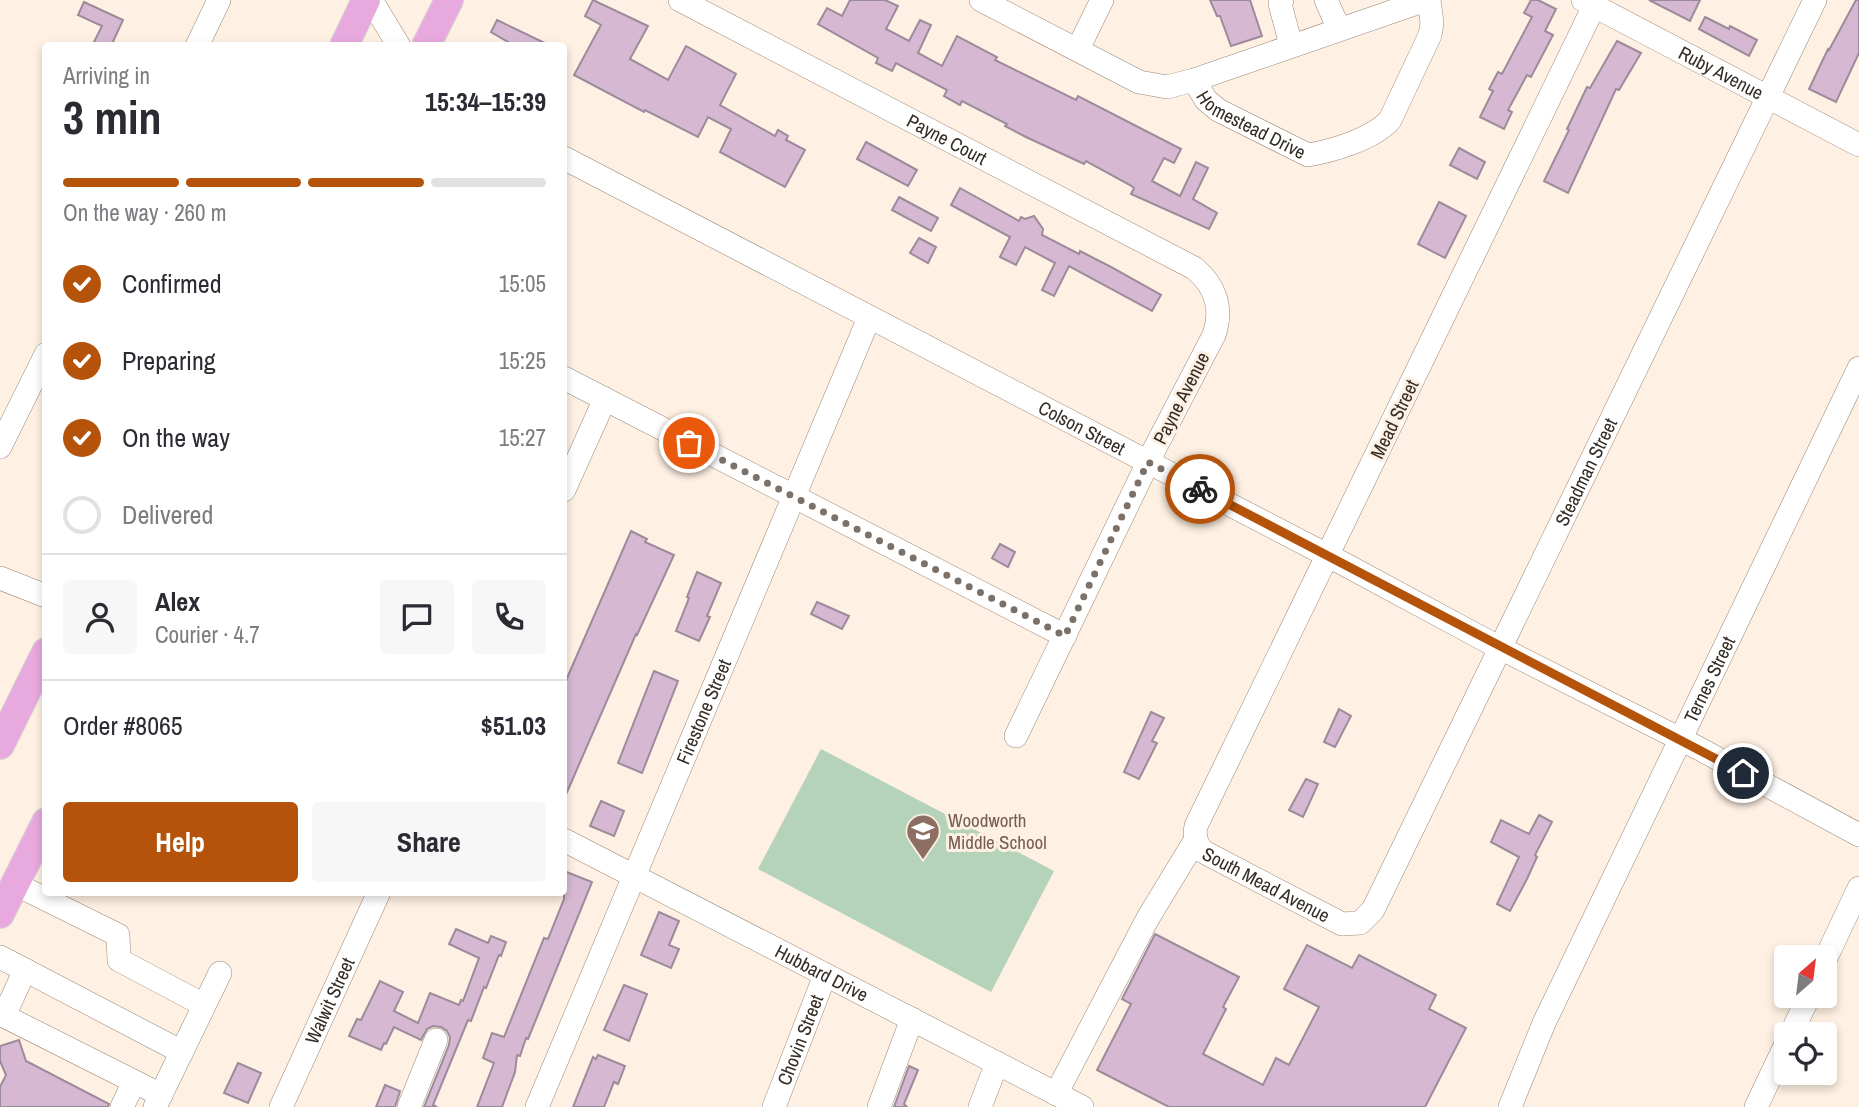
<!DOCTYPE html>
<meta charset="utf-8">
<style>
body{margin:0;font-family:"Archivo Narrow",sans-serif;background:#f7f7f7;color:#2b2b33;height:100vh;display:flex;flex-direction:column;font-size:26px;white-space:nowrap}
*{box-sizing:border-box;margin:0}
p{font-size:23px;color:#7c7c81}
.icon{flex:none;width:38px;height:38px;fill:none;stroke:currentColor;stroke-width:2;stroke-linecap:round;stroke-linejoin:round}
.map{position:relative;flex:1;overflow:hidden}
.drawer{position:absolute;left:42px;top:42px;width:525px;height:854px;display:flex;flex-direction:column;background:#fff;border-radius:7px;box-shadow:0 4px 10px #0003}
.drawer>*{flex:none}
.needle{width:46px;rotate:28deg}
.buttons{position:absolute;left:1774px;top:945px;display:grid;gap:14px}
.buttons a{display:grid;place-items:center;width:63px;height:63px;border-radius:7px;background:#fff;box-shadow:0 4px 10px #0003;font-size:35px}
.pin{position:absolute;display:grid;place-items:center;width:60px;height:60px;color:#fff;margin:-30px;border:4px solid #fff;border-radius:50%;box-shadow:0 2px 7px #0007}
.courier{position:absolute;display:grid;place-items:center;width:70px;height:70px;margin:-35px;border:5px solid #b45309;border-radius:50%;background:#fff;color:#222;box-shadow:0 2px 9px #0007}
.summary em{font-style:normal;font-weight:700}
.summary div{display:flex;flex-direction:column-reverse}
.summary{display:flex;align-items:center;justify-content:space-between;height:119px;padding:0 21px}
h1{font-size:46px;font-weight:700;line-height:52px}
.bar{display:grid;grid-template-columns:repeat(4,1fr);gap:10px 7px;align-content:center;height:84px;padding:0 21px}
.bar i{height:9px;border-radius:5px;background:#e1e1e2}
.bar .current{background:#b45309}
.bar p{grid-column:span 4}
.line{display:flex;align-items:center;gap:18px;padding:0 21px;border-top:2px solid #e1e1e2}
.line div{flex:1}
.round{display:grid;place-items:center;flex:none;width:74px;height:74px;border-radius:7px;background:#f7f7f7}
ol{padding:0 21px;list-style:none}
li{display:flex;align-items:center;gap:21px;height:77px}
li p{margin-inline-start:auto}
li .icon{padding:7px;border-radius:50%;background:#b45309;color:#fff;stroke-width:4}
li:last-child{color:#7c7c81}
li i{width:38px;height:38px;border:4px solid #e1e1e2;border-radius:50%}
.cta{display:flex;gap:14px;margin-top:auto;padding:14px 21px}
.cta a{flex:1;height:80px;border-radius:7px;background:#b45309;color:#fff;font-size:28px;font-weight:700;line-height:80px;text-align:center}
.cta a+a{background:#f7f7f7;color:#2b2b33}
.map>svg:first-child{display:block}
</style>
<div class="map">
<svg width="1859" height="1107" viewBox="0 0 1859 1107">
<rect width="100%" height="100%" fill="#fef0e2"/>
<polygon fill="#b5d3b9" points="821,749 1054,871 991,992 758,869"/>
<g fill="#d6b8d3" stroke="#9c8b9b" stroke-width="2">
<polygon points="593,0 648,26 630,59 668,80 686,46 736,74 720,105 775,136 778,130 788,136 786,140 805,150 785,187 720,152 731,129 708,117 698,137 645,110 644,112 574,75 601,25 585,16"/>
<polygon points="850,0 885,0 898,6 886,29 909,41 920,20 931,25 918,53 942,66 957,36 997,57 995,60 1076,100 1078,96 1181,149 1174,163 1164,158 1152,181 1180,196 1196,162 1208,168 1193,199 1217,213 1209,229 1131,194 1134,188 1130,185 1086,161 1084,164 1026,137 1005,126 1007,124 962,101 960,105 944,96 947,90 896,63 892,71 876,63 878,58 818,24 827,8 842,16"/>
<polygon points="1210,0 1250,0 1262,36 1231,46 1220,16 1217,16"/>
<polygon points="1531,0 1538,0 1556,9 1545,31 1553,35 1531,77 1527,75 1508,110 1512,112 1504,129 1480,117 1493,91 1489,89 1498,72 1502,74 1532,17 1524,13"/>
<polygon points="1649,0 1700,0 1690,21"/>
<polygon points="1856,0 1859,0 1859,53 1836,102 1809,89 1828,49 1829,50"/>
<polygon points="84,2 123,20 111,46 92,46 102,26 78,15"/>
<polygon points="1705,17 1729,29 1730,26 1757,40 1749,56 1699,29"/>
<polygon points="497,20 551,46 515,46 491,32"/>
<polygon points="1617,41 1641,53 1619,90 1616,89 1568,193 1544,181 1569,130 1567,129 1587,87 1590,88"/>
<polygon points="866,142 917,170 908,186 857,159"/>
<polygon points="1459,148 1485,162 1477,179 1450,165"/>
<polygon points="960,188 1019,221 1021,217 1025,219 1034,216 1043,229 1042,235 1079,254 1080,251 1111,267 1161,295 1152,311 1069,266 1054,296 1042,290 1055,263 1025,247 1016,265 1000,257 1010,237 951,205"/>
<polygon points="899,197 938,218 931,231 892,210"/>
<polygon points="1439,202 1466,216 1445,258 1418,244"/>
<polygon points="919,238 936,247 928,263 910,253"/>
<polygon points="631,531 647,539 645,542 674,555 637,635 636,634 564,799 564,685"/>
<polygon points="1000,544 1015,552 1008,567 992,558"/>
<polygon points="697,572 721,583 707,616 710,617 699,641 676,631 689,598 687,597"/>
<polygon points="817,602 849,616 842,629 811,614"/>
<polygon points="654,671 678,681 642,773 618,763"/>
<polygon points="1339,709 1351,716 1335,747 1324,742"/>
<polygon points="1151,712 1164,718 1152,741 1157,743 1139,779 1124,772"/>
<polygon points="1306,779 1318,784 1303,817 1289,810"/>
<polygon points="601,801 624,811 614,836 590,826"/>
<polygon points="1539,815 1552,822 1535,855 1537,857 1527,879 1510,911 1497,904 1519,857 1491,842 1501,820 1529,834"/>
<polygon points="564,871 592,882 528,1039 526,1038 520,1056 517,1055 515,1072 502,1107 477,1107 494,1063 483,1058 492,1033 504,1037 544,938 548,939 564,899"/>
<polygon points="659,912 679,921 669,945 679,949 671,968 641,955"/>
<polygon points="456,929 488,943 491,936 506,942 501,956 499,955 486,988 484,987 471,1021 468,1020 433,1105 437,1107 424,1107 449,1045 450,1037 447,1031 441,1027 433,1026 427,1029 421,1040 394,1027 386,1044 384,1043 381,1050 349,1036 357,1019 361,1020 380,981 403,992 394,1011 418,1023 430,993 459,1005 461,1000 463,1001 479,958 449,944"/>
<polygon points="1155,934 1239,977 1223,1007 1226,1009 1203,1054 1263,1085 1276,1058 1289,1065 1319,1007 1284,989 1307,945 1352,968 1359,955 1436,995 1429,1009 1466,1028 1425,1107 1169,1107 1097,1070 1131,1004 1122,999"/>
<polygon points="624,985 647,994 629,1041 604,1030"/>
<polygon points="19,1040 26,1061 109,1104 108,1107 0,1107 0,1087 6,1075 0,1061 0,1046"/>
<polygon points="598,1055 625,1066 618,1084 614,1082 604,1107 573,1107 593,1057 596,1059"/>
<polygon points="238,1063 261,1073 248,1103 224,1093"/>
<polygon points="909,1066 918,1070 904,1104 907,1107 894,1107"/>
<polygon points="385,1085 400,1091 395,1107 376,1107"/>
</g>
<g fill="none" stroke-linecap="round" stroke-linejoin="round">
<g stroke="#988879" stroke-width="24">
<g id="minor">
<polyline points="371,0 399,46"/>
<path id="s1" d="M680 0 1194 268C1216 286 1223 309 1214 335L1154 450 1016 736"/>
<polyline points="981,0 1139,82 1167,87 1194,80 1426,0"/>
<polyline points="1282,0 1280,4 1291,45"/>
<polyline points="1326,0 1339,29"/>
<path id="s2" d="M1583 0 1859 145"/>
<path id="s3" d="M1597 0 1196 826C1194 835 1196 846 1204 852L1342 924 1360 923 1373 910 1815 0"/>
<polyline points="197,46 219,0"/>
<polyline points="1078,49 1102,0"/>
<path id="s4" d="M1194 80 1206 100 1218 110 1308 155C1332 151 1373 139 1390 120L1430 35 1432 23 1429 0"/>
<path id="s5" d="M564 158 1342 563 1500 648 1698 748 1859 835"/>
<polyline points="564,378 1065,636"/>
<polyline points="0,447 46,354"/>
<polyline points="564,490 605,399"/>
<polyline points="0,578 46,596"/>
<path id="s6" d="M564 840 1082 1107"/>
<polyline points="15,884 118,935 119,960 204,1005"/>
<polyline points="0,957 182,1052"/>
<polyline points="1825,960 1859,888"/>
<polyline points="0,1015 4,1016 25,970"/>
<polyline points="4,1016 161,1095"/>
<polyline points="1791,1034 1809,996"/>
<polyline points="1056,1094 1148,918 1196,839"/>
<polyline points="122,1107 134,1082"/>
<polyline points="155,1107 220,973"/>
<path id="s7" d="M281 1107 379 892"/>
<polyline points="409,1107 436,1040"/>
<path id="s8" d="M537 1107 869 318"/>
<path id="s9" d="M774 1107 825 975"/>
<polyline points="879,1107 912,1019"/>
<polyline points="980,1107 997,1063"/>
<path id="s10" d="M1510 1107 1544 1023 1859 368"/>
<polyline points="1756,1107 1787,1042"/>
</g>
</g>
<g stroke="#d6d5d4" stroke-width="30">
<g id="major">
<polyline points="344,46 366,0"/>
<polyline points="426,46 449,0"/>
<polyline points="0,745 46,652"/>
<polyline points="0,914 46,822"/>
</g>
</g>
<use href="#minor" stroke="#fff" stroke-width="23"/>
<use href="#major" stroke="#e8a9de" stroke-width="28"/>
</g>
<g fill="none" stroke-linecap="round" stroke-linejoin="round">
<polyline stroke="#7b7168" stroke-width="7" stroke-dasharray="0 12.6" points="689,443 1065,636 1148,462 1200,489"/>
<polyline stroke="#b45309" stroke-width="9" points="1200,489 1743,773"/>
</g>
<defs>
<g id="school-pin" transform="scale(1.75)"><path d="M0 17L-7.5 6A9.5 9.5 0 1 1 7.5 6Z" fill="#8d6e63" stroke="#fef0e2"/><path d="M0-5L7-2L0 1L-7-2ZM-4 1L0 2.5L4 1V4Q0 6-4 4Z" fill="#fff"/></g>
</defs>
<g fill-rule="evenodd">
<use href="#school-pin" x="923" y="831"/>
</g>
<g text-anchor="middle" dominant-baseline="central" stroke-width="6" stroke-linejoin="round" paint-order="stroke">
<g font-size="19" fill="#342d26" stroke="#fef0e2">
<text stroke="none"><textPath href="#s2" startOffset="156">Ruby Avenue</textPath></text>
<text stroke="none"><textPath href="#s4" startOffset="75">Homestead Drive</textPath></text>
<text stroke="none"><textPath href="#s1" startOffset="301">Payne Court</textPath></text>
<text transform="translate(1181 398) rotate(-63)">Payne Avenue</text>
<text transform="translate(1394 419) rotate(-64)">Mead Street</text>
<text stroke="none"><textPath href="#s5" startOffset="584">Colson Street</textPath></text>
<text stroke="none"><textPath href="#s3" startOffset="1626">Steadman Street</textPath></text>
<text stroke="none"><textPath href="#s10" startOffset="472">Ternes Street</textPath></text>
<text stroke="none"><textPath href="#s8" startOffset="429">Firestone Street</textPath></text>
<text stroke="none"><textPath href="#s3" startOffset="1017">South Mead Avenue</textPath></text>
<text stroke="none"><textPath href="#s6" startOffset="290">Hubbard Drive</textPath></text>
<text stroke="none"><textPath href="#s7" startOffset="117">Walwit Street</textPath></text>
<text stroke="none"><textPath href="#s9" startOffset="72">Chovin Street</textPath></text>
</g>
<g font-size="19" fill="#785e54" stroke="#fef0e2" text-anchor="start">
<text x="948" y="820">Woodworth<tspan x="948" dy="22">Middle School</tspan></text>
</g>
</g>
</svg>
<div class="buttons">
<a><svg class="needle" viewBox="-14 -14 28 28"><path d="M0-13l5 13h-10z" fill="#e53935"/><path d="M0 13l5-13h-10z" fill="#7c7c81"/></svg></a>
<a><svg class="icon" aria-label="locate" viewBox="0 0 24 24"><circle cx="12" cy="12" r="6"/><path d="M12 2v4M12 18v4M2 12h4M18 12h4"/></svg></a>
</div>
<div class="pin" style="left:689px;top:443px;background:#ea580c"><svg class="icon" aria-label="bag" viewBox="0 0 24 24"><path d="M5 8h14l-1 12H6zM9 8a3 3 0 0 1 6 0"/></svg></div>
<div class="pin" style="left:1743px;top:773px;background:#1f2937"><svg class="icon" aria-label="home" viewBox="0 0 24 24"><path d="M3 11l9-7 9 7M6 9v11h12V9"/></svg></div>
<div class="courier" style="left:1200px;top:489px"><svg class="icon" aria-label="bike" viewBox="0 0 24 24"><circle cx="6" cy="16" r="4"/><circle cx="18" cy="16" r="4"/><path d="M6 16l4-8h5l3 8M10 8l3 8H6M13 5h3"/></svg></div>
<section class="drawer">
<div class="summary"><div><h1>3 min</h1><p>Arriving in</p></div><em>15:34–15:39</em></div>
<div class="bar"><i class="current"></i><i class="current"></i><i class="current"></i><i></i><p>On the way · 260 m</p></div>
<ol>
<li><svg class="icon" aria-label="check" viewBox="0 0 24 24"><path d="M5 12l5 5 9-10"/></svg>Confirmed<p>15:05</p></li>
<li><svg class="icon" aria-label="check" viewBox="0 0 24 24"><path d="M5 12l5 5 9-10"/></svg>Preparing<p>15:25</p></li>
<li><svg class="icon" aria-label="check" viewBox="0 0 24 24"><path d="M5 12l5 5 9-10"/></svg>On the way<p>15:27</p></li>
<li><i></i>Delivered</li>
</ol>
<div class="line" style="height:126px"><a class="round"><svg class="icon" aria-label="person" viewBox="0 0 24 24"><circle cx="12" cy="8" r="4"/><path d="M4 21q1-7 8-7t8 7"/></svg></a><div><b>Alex</b><p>Courier · 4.7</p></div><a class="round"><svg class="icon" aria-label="chat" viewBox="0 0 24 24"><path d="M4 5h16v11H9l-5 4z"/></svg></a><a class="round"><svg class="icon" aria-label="phone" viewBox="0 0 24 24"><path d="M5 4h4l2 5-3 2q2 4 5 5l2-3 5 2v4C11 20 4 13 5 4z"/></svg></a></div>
<div class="line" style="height:91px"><div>Order #8065</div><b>$51.03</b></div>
<div class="cta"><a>Help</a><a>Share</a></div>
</section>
</div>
